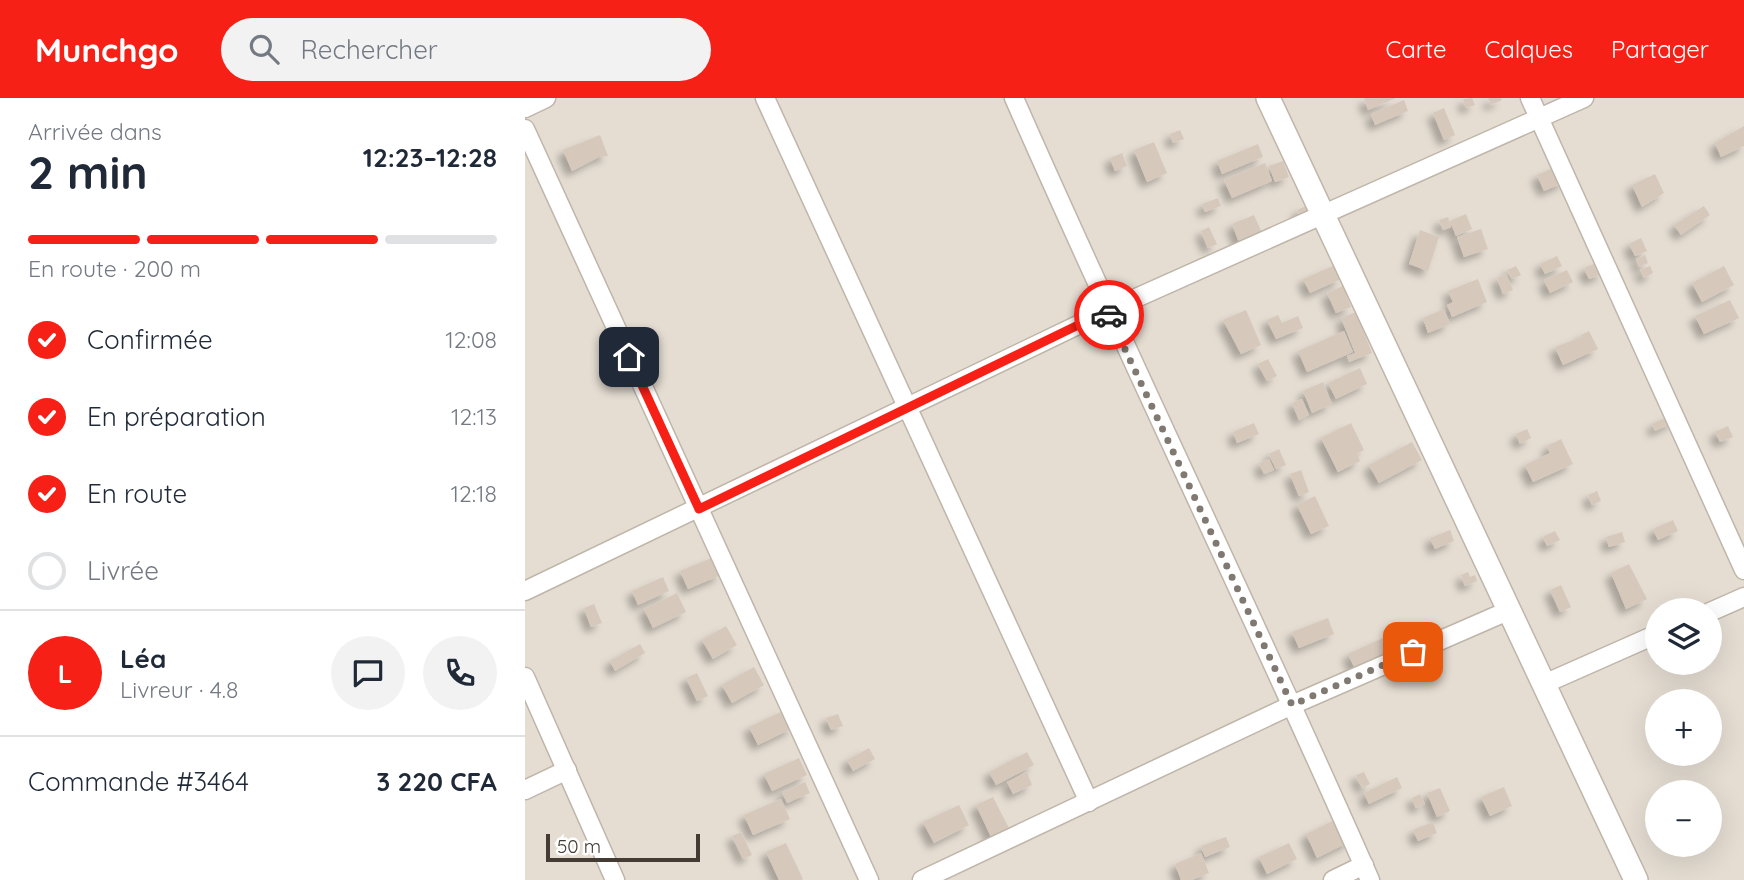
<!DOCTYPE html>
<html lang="fr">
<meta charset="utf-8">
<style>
body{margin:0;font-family:Quicksand,sans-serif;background:#f2f2f3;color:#1f2937;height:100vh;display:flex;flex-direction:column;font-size:26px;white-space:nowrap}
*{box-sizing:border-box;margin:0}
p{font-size:23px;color:#747a83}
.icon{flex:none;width:38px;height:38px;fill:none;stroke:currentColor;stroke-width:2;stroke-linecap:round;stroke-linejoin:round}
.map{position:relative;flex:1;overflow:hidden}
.sheet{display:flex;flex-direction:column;background:#fff;width:525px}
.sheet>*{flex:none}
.fabs{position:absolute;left:1120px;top:500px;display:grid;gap:14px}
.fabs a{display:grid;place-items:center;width:77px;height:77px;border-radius:50%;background:#fff;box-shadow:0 7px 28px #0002;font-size:35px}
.scale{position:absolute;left:21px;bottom:18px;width:154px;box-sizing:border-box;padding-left:7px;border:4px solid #433b34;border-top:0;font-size:19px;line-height:24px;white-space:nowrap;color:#433b34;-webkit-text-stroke:5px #fff;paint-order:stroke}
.pin{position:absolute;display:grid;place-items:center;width:60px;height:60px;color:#fff;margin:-30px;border-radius:14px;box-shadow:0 4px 10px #0006}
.courier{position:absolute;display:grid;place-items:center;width:70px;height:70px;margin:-35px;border:5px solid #f62016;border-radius:50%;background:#fff;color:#222;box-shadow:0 2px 9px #0007}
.head em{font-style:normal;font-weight:700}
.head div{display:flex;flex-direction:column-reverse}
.head{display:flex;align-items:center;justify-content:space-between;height:119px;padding:0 28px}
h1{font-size:46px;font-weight:700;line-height:52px}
.bar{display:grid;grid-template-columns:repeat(4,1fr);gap:10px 7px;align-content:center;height:84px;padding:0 28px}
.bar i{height:9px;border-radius:5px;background:#e0e1e3}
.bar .active{background:#f62016}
.bar p{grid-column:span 4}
.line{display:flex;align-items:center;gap:18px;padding:0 28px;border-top:2px solid #e0e1e3}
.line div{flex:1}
.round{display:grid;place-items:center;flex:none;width:74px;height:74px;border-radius:37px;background:#f2f2f3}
ol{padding:0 28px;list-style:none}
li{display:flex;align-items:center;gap:21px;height:77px}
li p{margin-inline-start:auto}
li .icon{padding:7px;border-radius:50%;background:#f62016;color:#fff;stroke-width:4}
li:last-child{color:#747a83}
li i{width:38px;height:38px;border:4px solid #e0e1e3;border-radius:50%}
header{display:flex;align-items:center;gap:42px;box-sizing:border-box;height:98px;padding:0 35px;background:#f62016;color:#fff}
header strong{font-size:33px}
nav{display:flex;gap:38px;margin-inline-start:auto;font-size:24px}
.search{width:490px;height:63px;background:#f2f2f3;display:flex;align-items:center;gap:18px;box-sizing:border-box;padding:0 24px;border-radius:38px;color:#747a83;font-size:26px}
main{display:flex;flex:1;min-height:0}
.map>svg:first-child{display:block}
</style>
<header>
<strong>Munchgo</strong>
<div class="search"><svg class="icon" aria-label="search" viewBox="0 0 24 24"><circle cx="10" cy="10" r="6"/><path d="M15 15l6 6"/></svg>Rechercher</div>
<nav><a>Carte</a><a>Calques</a><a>Partager</a></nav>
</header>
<main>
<section class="sheet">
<div class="head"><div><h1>2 min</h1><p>Arrivée dans</p></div><em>12:23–12:28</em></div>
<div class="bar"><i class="active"></i><i class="active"></i><i class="active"></i><i></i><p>En route · 200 m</p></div>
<ol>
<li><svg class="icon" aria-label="check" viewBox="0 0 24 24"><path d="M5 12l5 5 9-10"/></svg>Confirmée<p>12:08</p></li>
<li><svg class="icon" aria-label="check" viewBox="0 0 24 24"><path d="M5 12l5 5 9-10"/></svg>En préparation<p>12:13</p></li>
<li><svg class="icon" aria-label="check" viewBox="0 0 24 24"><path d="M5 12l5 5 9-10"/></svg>En route<p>12:18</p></li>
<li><i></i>Livrée</li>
</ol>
<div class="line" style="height:126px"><b class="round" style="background:#f62016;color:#fff">L</b><div><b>Léa</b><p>Livreur · 4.8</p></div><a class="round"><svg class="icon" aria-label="chat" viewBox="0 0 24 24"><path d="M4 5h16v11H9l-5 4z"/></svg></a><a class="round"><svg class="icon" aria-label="phone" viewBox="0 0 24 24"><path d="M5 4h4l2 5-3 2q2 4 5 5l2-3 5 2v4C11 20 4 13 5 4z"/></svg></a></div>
<div class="line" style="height:91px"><div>Commande #3464</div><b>3 220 CFA</b></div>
</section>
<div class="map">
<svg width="1219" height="782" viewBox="0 0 1219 782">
<defs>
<filter id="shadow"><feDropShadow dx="-6" dy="6" stdDeviation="3.5" flood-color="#0004"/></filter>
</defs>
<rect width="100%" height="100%" fill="#f1ece3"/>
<path fill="#e5ddd2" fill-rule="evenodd" d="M0 0H1219V782H0ZM1132 513H1185V565H1132ZM1132 604H1185V656H1132ZM1132 695H1185V747H1132Z"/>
<g fill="#d6c9bc" filter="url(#shadow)">
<polygon points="839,0 871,0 843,12"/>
<polygon points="947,0 950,7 941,10 938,1"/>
<polygon points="963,0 976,0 977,2 966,7"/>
<polygon points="879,2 883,13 850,27 846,16"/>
<polygon points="919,10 930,37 919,42 908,15"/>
<polygon points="1219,28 1219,48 1196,59 1190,45"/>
<polygon points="655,32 659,41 648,45 645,36"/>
<polygon points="75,37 83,58 74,59 47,73 38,52"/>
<polygon points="629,44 642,75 622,84 609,52"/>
<polygon points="733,46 738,59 697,76 692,63"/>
<polygon points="597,55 602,68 590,73 585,60"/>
<polygon points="758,63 764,79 750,84 744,68"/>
<polygon points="740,65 747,83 707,100 699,82"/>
<polygon points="1033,68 1040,84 1019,93 1012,77"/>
<polygon points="1130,76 1139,95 1117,109 1107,87"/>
<polygon points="693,100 696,108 680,114 677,106"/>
<polygon points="781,108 786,121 778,125 772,112"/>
<polygon points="1179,108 1185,117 1156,137 1149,127"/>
<polygon points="941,116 947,131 931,138 925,123"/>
<polygon points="729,117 738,137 715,147 707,126"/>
<polygon points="923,119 926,129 918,132 914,122"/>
<polygon points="684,129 692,146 683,150 676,133"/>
<polygon points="956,131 963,151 939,159 932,139"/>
<polygon points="895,132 914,139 903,173 884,166"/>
<polygon points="1116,140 1122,153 1110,158 1104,146"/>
<polygon points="1120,157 1123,165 1114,169 1111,161"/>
<polygon points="1032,158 1037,168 1020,176 1015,166"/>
<polygon points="1073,164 1078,176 1064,181 1059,170"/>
<polygon points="810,167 816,181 785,195 778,181"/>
<polygon points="991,168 996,177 987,181 982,172"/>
<polygon points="1125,168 1128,175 1119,180 1115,172"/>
<polygon points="1199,168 1209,187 1177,204 1167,185"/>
<polygon points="1042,172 1048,184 1025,195 1019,182"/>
<polygon points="981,176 988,192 978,196 972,180"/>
<polygon points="953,181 962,204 927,219 922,207 928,204 923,193"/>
<polygon points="818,188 826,209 811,215 802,195"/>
<polygon points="1205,202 1214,220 1179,236 1170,218"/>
<polygon points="919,211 925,226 903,235 898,220"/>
<polygon points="721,212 736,247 716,256 698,222"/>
<polygon points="831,214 847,255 824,264 822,258 830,255 816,220"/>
<polygon points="753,217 757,225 773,218 778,230 751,241 742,222"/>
<polygon points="819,233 828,254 782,274 773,253"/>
<polygon points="1064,233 1073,251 1038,267 1030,249 1057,239 1056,237"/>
<polygon points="743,261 752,278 742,283 733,266"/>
<polygon points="835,270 842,286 811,301 803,285"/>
<polygon points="798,284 807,306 787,315 778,293"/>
<polygon points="777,301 784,317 774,322 767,305"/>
<polygon points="1146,317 1149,324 1130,333 1127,326"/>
<polygon points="729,325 734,336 712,345 708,334"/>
<polygon points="826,325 839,352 832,356 835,363 813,374 796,340"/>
<polygon points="1203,328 1208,339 1195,344 1190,334"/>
<polygon points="1002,331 1006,340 995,346 991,336"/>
<polygon points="1036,341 1048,366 1008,384 1000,367 1025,355 1022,348"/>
<polygon points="887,344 897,362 854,385 844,367"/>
<polygon points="754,351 761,367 751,371 744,356"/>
<polygon points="744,361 749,372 739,376 734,365"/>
<polygon points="776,372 784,394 774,398 765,376"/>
<polygon points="1072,393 1076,403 1067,407 1063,397"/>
<polygon points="790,398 804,428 786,436 772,407"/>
<polygon points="1148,422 1153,433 1133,442 1128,431"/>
<polygon points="925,432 929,443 910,451 905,440"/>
<polygon points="1030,433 1035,442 1022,448 1018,439"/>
<polygon points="1097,434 1100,444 1084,449 1081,439"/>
<polygon points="189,459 196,477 163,491 155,473"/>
<polygon points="1104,466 1122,501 1101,511 1086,475"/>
<polygon points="943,474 945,479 950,477 952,483 940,488 936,477"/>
<polygon points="138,479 144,493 113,507 107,493"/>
<polygon points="1036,487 1046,509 1035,514 1025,492"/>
<polygon points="152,495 161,514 128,530 119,511"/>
<polygon points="69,506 77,525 66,529 59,510"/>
<polygon points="803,520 809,536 774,550 767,534"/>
<polygon points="201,528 212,547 188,561 177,542"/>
<polygon points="858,540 865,554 830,571 823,556"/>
<polygon points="115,546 120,555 90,573 85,563"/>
<polygon points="229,569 239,587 207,605 197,587"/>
<polygon points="172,575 183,598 172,603 161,580"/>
<polygon points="260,612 268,630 233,647 224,629"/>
<polygon points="313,616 318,628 306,632 301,620"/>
<polygon points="344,650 350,661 328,673 322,662"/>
<polygon points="502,654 509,667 471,687 464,674"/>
<polygon points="274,660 282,677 247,693 239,676"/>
<polygon points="502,674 507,687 488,696 482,684"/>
<polygon points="839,674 845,686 837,690 831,677"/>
<polygon points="872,679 877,690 844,706 839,695"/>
<polygon points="280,684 285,695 262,705 257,694"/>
<polygon points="979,689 987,708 965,718 956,699"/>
<polygon points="915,690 925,713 912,719 902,695"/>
<polygon points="895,696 900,706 891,710 887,700"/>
<polygon points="468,699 485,732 467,741 451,707"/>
<polygon points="256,701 265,721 228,737 219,717"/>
<polygon points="434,707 444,727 409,745 398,724"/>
<polygon points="814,720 826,743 792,760 781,736"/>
<polygon points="908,724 912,735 893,743 888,732"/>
<polygon points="216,734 227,757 218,761 207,738"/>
<polygon points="701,739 705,749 680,759 676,748"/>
<polygon points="261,745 278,781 276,782 254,782 241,754"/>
<polygon points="764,745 772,761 742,776 734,759"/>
<polygon points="676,755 684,775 667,782 656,782 650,766"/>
</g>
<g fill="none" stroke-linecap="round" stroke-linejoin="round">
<g stroke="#bfb5a9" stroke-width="21">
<g id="minor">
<polyline points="240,0 564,704"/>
<path d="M489 0C604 262 730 520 845 782"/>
<polyline points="1005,0 1219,472"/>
<polyline points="0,10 21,0"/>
<polyline points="0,31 344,782"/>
<polyline points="0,493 582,213 1059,0"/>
<polyline points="1185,514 1219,499"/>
<polyline points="0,579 90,782"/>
<polyline points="1019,586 1132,536"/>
<polyline points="0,692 42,672"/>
<polyline points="397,782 767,607 985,512"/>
<polyline points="808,782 839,767"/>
</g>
</g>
<g stroke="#bfb5a9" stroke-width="26">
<polyline id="tertiary" points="743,0 1111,782"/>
</g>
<use href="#minor" stroke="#fff" stroke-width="18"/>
<use href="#tertiary" stroke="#fff" stroke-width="23"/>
</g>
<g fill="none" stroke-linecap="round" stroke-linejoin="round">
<polyline stroke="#807971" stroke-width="7" stroke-dasharray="0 12.6" points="584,217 767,607 888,554"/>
<polyline stroke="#f62016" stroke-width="9" points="104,259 174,411 582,213 584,217"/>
</g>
</svg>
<div class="fabs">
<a><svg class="icon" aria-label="layers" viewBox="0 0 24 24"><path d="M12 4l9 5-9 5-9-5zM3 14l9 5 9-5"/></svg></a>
<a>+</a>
<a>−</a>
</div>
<div class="scale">50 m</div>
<div class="pin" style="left:888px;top:554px;background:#ea580c"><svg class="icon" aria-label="bag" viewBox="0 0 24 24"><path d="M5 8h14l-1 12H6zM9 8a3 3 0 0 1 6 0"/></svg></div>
<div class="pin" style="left:104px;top:259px;background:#1f2937"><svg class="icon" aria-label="home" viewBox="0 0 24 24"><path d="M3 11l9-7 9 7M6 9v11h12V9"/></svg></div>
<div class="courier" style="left:584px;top:217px"><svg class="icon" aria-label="car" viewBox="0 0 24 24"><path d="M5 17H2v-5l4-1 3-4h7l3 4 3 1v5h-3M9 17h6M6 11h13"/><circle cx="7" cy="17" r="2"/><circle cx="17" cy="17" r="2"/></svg></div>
</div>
</main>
